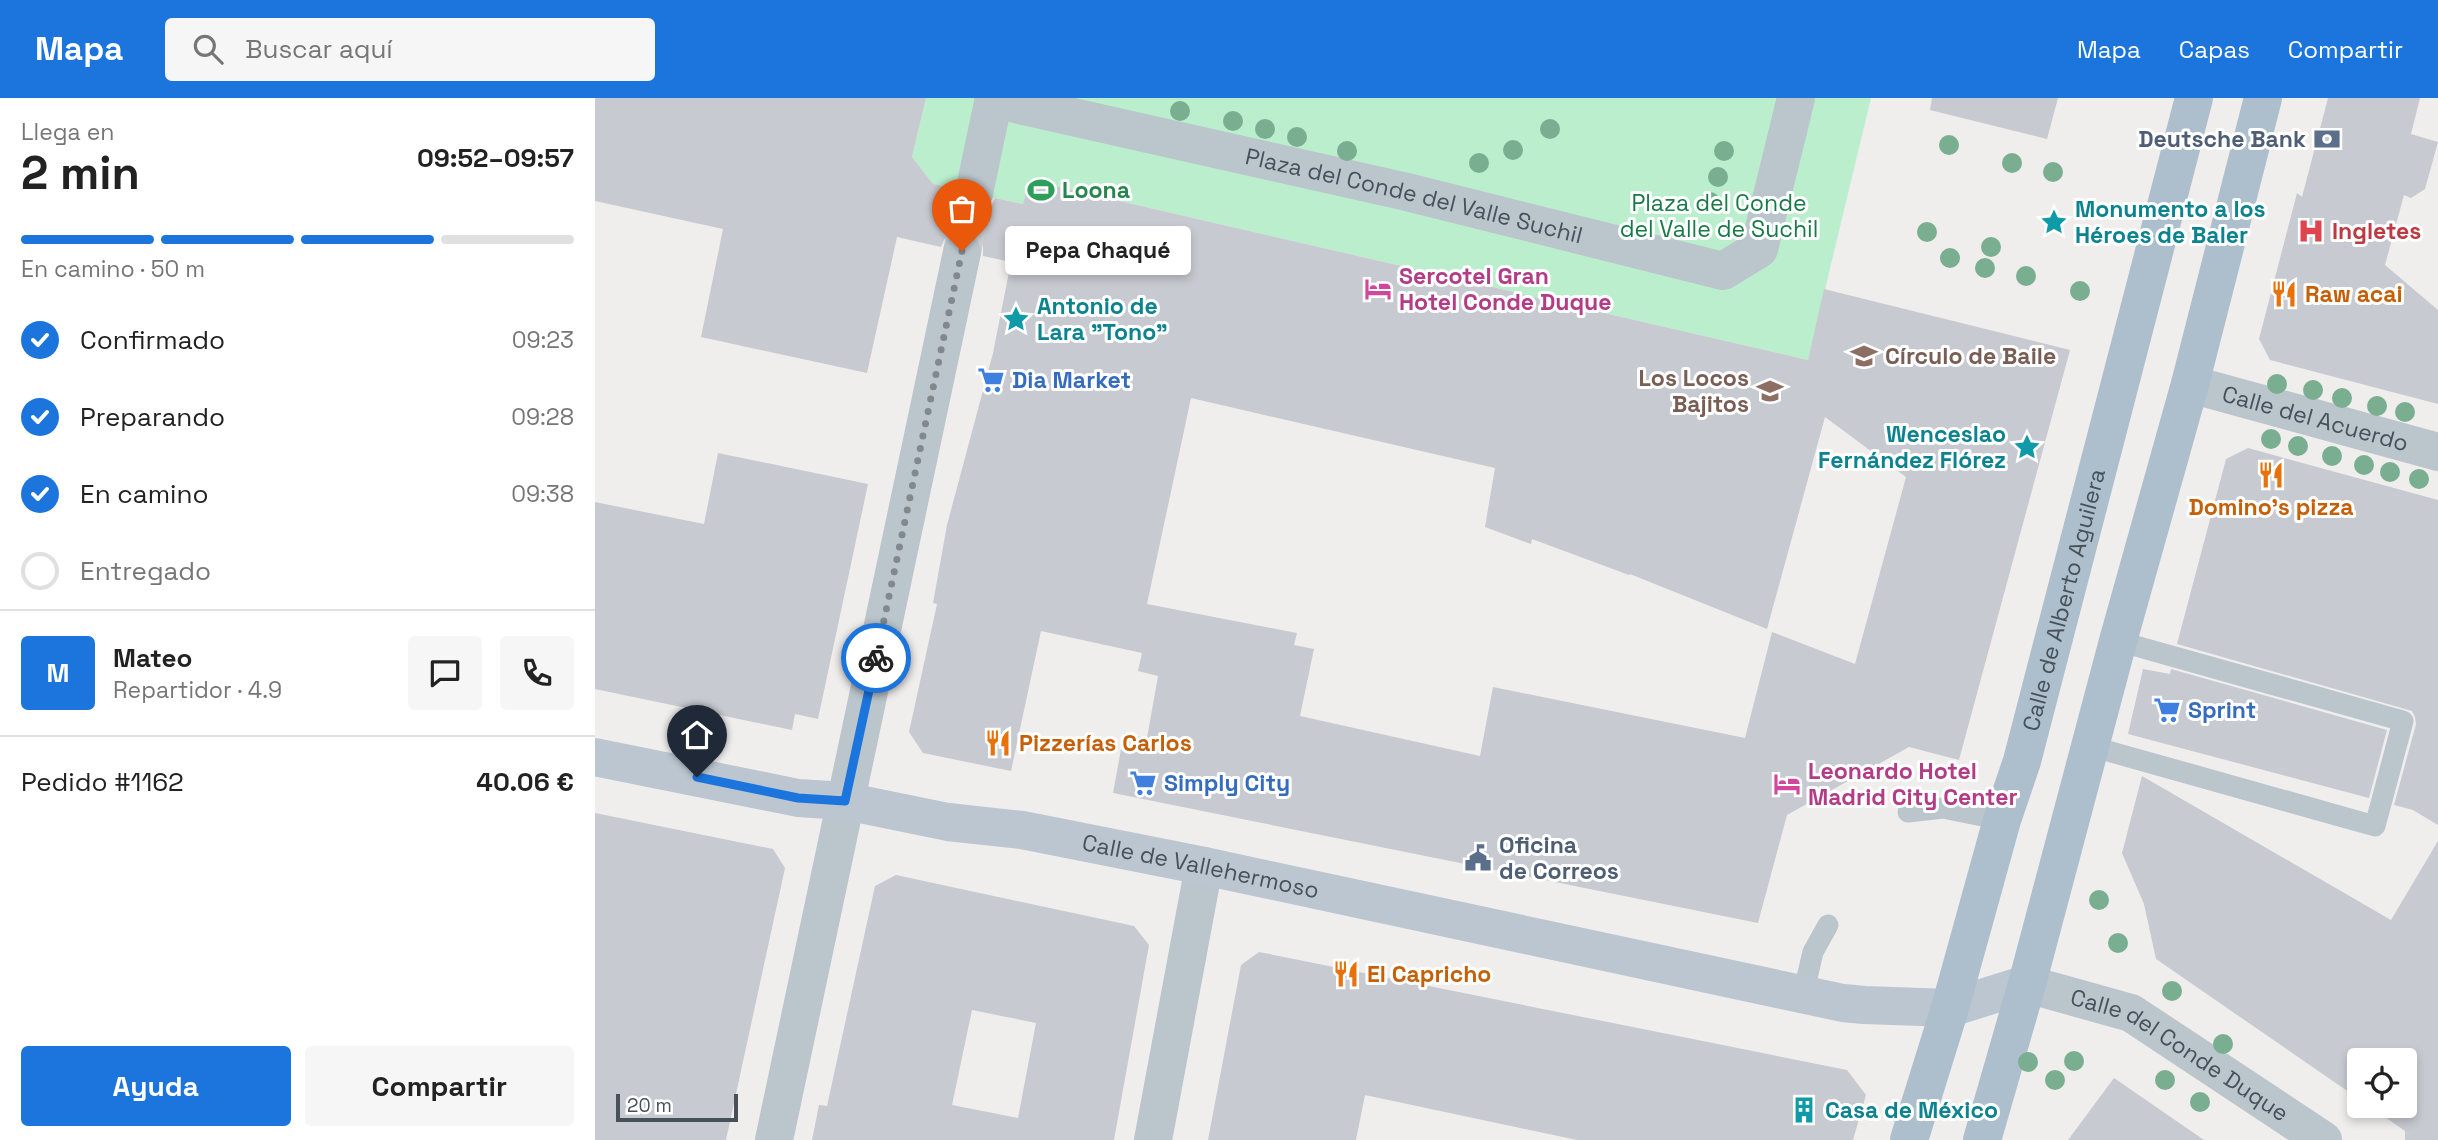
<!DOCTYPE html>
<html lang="es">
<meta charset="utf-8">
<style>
body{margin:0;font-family:"Space Grotesk",sans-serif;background:#f6f6f6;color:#222;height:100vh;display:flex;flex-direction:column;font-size:26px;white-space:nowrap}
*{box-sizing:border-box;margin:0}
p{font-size:23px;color:#767676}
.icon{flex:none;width:38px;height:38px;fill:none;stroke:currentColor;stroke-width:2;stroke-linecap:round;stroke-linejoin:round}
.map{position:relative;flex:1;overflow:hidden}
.panel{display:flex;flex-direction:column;background:#fff;width:595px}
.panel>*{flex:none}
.fabs{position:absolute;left:1752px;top:950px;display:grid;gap:14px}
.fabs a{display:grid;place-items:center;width:70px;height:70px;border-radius:7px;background:#fff;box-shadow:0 4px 10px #0003;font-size:35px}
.scale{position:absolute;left:21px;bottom:18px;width:122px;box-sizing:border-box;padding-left:7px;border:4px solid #46515a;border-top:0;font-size:19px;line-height:24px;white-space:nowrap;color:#46515a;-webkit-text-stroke:5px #fff;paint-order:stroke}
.pin{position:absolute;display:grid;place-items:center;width:60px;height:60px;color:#fff;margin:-72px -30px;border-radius:50% 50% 50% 0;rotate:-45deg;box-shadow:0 0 7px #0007}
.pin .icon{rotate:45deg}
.courier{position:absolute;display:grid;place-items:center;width:70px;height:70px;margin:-35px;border:5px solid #1b75dc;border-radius:50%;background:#fff;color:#222;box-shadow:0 2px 9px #0007}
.bubble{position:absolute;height:49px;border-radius:7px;background:#fff;box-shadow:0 4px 10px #0003;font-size:23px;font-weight:800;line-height:49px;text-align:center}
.overview em{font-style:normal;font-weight:800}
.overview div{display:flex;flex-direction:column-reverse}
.overview{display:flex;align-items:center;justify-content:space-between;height:119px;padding:0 21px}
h1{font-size:46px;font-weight:800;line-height:52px}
.bar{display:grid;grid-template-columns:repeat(4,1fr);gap:10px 7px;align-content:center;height:84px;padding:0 21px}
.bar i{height:9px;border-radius:5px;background:#e0e0e0}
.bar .current{background:#1b75dc}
.bar p{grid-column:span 4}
.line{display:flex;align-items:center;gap:18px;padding:0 21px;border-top:2px solid #e0e0e0}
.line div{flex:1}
.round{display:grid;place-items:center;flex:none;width:74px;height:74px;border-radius:7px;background:#f6f6f6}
ol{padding:0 21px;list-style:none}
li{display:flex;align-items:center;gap:21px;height:77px}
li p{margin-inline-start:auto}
li .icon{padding:7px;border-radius:50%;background:#1b75dc;color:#fff;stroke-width:4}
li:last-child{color:#767676}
li i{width:38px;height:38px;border:4px solid #e0e0e0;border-radius:50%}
.button{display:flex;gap:14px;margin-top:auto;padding:14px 21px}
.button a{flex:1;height:80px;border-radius:7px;background:#1b75dc;color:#fff;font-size:28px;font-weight:800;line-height:80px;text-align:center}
.button a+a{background:#f6f6f6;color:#222}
header{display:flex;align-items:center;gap:42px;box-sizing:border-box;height:98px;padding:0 35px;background:#1b75dc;color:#fff}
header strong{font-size:33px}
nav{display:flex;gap:38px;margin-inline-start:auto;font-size:24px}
.search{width:490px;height:63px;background:#f6f6f6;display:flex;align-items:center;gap:18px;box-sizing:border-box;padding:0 24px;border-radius:7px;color:#767676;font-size:26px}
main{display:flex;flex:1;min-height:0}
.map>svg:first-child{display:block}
</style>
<header>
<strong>Mapa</strong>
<div class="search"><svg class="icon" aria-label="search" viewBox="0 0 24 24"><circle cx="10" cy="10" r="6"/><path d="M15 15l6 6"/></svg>Buscar aquí</div>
<nav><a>Mapa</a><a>Capas</a><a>Compartir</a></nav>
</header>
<main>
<section class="panel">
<div class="overview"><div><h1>2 min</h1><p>Llega en</p></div><em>09:52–09:57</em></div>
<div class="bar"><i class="current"></i><i class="current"></i><i class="current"></i><i></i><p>En camino · 50 m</p></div>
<ol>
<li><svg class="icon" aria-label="check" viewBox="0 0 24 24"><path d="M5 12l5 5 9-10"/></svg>Confirmado<p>09:23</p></li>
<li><svg class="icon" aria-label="check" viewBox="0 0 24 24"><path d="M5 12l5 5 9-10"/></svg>Preparando<p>09:28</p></li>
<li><svg class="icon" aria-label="check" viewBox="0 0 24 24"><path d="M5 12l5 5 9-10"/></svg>En camino<p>09:38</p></li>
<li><i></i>Entregado</li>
</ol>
<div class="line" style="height:126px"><b class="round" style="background:#1b75dc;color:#fff">M</b><div><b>Mateo</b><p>Repartidor · 4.9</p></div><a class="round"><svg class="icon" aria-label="chat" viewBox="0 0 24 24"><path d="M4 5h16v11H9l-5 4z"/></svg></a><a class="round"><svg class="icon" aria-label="phone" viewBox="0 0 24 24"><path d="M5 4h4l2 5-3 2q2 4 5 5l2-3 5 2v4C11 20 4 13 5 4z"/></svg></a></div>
<div class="line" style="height:91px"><div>Pedido #1162</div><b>40.06 €</b></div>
<div class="button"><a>Ayuda</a><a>Compartir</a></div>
</section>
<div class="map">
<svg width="1843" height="1042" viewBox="0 0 1843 1042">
<rect width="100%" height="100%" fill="#f0eded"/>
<polygon fill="#bbeecd" points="331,0 1276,0 1213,262 434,82 428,106 338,86 317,59"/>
<g fill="#c7cad0" fill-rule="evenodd">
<path d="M0 0H331L317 59 338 86 358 90 359 102 364 111 374 116H386L396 109 400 100 428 106 434 82 1213 262 1229 191 1475 252 1364 662 1314 649 1192 717 1163 825 518 695 529 635 552 640 563 578 543 573 547 555 446 533 416 673 328 655 314 634 342 506 338 505 352 427 398 255 416 164 388 158V147L382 138 372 133H360L350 140 346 149 302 139 272 275 106 239 128 131 0 103ZM596 300 900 370 890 429 936 446 937 441 1034 477 1035 476 1172 531 1230 319 1311 379 1260 566 1177 534 1150 640 898 589 885 658 705 618 719 551 699 547 702 535 552 506Z"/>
<polygon points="1337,0 1463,0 1452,41 1335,12"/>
<polygon points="1733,0 1825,0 1816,36 1843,44 1830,91 1816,100 1809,97 1790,167 1843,212 1843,306 1675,262 1664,241 1702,95 1707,99"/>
<polygon points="1653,350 1843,402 1843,727 1818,712 1799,707 1821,626 1820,619 1817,613 1582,546 1631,361"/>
<polygon points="123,355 273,386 223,621 200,616 197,632 0,591 0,404 109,426"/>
<polygon points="1548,571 1575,576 1576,571 1792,632 1774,700 1533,636"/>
<polygon points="1547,678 1796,822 1843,743 1843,1042 1810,1042 1810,1033 1774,1008 1810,1008 1810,962 1764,962 1764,1001 1561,861 1549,806 1527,755"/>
<polygon points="0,715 178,751 190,770 131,1042 0,1042"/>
<path d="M301 777 539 828 554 847 519 1042H217L224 1007 232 1008 280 788ZM377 912 441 925 423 1020 357 1007Z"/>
<polygon points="664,854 1252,972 1271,997 1258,1042 982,1042 770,997 761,1042 613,1042 646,867"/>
<polygon points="1519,980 1609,1042 1473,1042"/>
</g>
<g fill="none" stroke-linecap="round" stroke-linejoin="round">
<polyline stroke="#ceced0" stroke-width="38" stroke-dasharray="38 19" stroke-linecap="butt" points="367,154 379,95"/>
<g stroke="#bbc5cc" stroke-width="21">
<polyline points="1495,648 1780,728 1808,623 1523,543"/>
<polyline points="1313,714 1348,710 1407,722"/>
<polyline points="1208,897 1218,854 1233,827"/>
</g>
<g stroke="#bbc5cc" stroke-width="38">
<path id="s1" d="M398 1 812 94 1128 173 1164 151 1201 0"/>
<polyline points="379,95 399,0"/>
<path id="s2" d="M1595 286 1843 354"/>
<path id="s3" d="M1432 886 1536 915 1728 1042"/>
<polyline points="179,1042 367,154"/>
<polyline points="558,1042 609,768"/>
</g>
<path stroke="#bbc6d1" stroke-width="38" id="s4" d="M0 659 203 700 250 703 353 724 427 732 609 768 1248 905 1269 907 1355 910 1432 886"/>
<g stroke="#adbecc" stroke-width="38">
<path id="s5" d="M1314 1042 1355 910 1407 722 1427 663 1599 0"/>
<polyline points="1387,1042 1432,886 1523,543 1595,286 1668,0"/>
</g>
</g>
<g fill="#79ae91">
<circle cx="585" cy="13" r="10"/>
<circle cx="638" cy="23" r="10"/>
<circle cx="670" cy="31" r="10"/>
<circle cx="955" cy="31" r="10"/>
<circle cx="702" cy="39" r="10"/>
<circle cx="1354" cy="47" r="10"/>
<circle cx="918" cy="52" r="10"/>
<circle cx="752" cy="53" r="10"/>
<circle cx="1129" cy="53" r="10"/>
<circle cx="884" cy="65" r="10"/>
<circle cx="1417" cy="65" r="10"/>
<circle cx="1458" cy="74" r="10"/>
<circle cx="1123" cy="79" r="10"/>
<circle cx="1115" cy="104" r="10"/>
<circle cx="1332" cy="134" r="10"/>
<circle cx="1396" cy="149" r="10"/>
<circle cx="1355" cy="160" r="10"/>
<circle cx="1390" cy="170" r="10"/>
<circle cx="1431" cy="178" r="10"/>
<circle cx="1485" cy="193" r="10"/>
<circle cx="1682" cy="286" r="10"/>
<circle cx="1718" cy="292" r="10"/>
<circle cx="1747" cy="300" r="10"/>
<circle cx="1782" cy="308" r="10"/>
<circle cx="1810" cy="314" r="10"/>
<circle cx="1676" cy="341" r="10"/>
<circle cx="1703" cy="348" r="10"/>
<circle cx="1737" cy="358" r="10"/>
<circle cx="1769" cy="367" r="10"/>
<circle cx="1795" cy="374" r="10"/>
<circle cx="1824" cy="381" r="10"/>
<circle cx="1504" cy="802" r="10"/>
<circle cx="1523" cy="845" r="10"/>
<circle cx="1577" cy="893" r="10"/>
<circle cx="1628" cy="946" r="10"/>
<circle cx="1479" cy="963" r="10"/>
<circle cx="1433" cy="964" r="10"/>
<circle cx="1460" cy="982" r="10"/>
<circle cx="1570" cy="982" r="10"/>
<circle cx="1605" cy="1004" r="10"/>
</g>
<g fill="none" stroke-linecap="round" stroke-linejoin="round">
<polyline stroke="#82888d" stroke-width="7" stroke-dasharray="0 12.6" points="281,560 367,153"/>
<polyline stroke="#1b75dc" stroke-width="9" points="102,679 203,700 250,703 281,560"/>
</g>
<defs>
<g id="bank-bare" transform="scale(2.1)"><path d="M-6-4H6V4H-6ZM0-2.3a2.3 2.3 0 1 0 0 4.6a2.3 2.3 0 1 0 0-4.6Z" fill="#5c6f8a" stroke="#fff" stroke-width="2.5" paint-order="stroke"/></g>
<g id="stadium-bare" transform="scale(2.1)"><path d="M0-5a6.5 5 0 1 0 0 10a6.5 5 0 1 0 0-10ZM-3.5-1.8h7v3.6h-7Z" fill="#2e9e5b" stroke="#fff" stroke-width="2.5" paint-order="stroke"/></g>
<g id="sight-bare" transform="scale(2.1)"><path d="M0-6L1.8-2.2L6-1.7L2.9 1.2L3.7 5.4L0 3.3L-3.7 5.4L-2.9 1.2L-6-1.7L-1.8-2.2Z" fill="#0f9aa8" stroke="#fff" stroke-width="2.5" paint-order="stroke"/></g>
<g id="hospital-bare" transform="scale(2.1)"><path d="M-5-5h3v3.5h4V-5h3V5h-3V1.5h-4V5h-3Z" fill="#e0444e" stroke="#fff" stroke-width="2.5" paint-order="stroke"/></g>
<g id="hotel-bare" transform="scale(2.1)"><path d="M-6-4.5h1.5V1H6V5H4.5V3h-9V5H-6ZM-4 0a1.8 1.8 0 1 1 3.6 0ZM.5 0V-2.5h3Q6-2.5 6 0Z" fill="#d1479c" stroke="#fff" stroke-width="2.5" paint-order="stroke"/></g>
<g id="restaurant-bare" transform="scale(2.1)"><path d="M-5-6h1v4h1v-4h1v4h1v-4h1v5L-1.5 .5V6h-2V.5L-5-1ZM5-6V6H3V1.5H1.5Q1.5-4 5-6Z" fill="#e8710a" stroke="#fff" stroke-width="2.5" paint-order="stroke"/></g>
<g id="university-bare" transform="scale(2.1)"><path d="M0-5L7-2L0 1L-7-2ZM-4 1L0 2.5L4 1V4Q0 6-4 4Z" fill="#8d6e63" stroke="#fff" stroke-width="2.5" paint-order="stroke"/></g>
<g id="supermarket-bare" transform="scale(2.1)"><path d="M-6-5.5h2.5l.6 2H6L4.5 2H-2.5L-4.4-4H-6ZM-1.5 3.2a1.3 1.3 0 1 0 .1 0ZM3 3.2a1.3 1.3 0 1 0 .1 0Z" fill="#3f7fe0" stroke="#fff" stroke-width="2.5" paint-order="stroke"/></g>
<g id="school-bare" transform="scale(2.1)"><path d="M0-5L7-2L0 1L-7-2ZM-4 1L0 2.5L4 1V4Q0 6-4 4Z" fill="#8d6e63" stroke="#fff" stroke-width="2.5" paint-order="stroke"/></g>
<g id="civic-bare" transform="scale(2.1)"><path d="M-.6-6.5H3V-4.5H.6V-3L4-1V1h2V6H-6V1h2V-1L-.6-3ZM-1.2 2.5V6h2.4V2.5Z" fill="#5c6f8a" stroke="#fff" stroke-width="2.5" paint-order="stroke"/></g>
<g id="building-bare" transform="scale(2.1)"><path d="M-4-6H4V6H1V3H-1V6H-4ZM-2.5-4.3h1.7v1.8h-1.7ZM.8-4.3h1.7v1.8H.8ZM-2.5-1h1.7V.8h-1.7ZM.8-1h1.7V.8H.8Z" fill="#0f9aa8" stroke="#fff" stroke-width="2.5" paint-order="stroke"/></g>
</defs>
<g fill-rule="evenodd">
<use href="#bank-bare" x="1732" y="41"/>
<use href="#stadium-bare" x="446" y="92"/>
<use href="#sight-bare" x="1459" y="124"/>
<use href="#hospital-bare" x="1716" y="133"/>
<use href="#hotel-bare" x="783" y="191"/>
<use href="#restaurant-bare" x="1689" y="196"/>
<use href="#sight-bare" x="421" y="221"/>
<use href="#university-bare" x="1269" y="258"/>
<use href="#supermarket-bare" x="396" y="282"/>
<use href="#school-bare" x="1175" y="293"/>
<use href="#sight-bare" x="1432" y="349"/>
<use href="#restaurant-bare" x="1676" y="377"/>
<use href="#supermarket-bare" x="1572" y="612"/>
<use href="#restaurant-bare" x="403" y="645"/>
<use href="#supermarket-bare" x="548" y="685"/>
<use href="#hotel-bare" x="1192" y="686"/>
<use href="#civic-bare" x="883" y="760"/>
<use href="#restaurant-bare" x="751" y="876"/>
<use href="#building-bare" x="1209" y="1012"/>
</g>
<g text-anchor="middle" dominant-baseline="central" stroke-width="6" stroke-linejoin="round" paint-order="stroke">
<g font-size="23" font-weight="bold" fill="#4e5e75" stroke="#fff" text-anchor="end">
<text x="1711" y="41">Deutsche Bank</text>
<text x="904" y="747" text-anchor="start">Oficina<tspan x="904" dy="26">de Correos</tspan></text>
</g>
<g font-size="23" font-weight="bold" fill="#27864d" stroke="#fff" text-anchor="start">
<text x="467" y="92">Loona</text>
</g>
<g font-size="23" fill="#46515a" stroke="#fff">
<text stroke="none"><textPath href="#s1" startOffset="432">Plaza del Conde del Valle Suchil</textPath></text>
<text stroke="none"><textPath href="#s2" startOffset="130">Calle del Acuerdo</textPath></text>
<text stroke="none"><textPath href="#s5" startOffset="562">Calle de Alberto Aguilera</textPath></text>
<text stroke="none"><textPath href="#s4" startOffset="616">Calle de Vallehermoso</textPath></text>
<text stroke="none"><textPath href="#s3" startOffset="170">Calle del Conde Duque</textPath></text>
</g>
<g font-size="23" fill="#187a46" stroke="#fff">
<text x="1124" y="105">Plaza del Conde<tspan x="1124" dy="26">del Valle de Suchil</tspan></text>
</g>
<g font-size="23" font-weight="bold" fill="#0d838f" stroke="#fff" text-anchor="start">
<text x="1480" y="111">Monumento a los<tspan x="1480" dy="26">Héroes de Baler</tspan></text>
<text x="442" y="208">Antonio de<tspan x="442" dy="26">Lara "Tono"</tspan></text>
<text x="1411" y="336" text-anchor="end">Wenceslao<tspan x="1411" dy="26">Fernández Flórez</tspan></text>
<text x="1230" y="1012">Casa de México</text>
</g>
<g font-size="23" font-weight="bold" fill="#be3a42" stroke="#fff" text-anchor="start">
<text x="1737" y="133">Ingletes</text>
</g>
<g font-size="23" font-weight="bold" fill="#b23c85" stroke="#fff" text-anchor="start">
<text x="804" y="178">Sercotel Gran<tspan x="804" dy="26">Hotel Conde Duque</tspan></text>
<text x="1213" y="673">Leonardo Hotel<tspan x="1213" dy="26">Madrid City Center</tspan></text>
</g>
<g font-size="23" font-weight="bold" fill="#c56008" stroke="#fff" text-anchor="start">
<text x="1710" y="196">Raw acai</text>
<text x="1676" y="409" text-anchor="middle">Domino's pizza</text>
<text x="424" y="645">Pizzerías Carlos</text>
<text x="772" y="876">El Capricho</text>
</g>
<g font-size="23" font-weight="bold" fill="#785e54" stroke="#fff" text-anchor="start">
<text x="1290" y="258">Círculo de Baile</text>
<text x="1154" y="280" text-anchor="end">Los Locos<tspan x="1154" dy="26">Bajitos</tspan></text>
</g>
<g font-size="23" font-weight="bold" fill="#366cbe" stroke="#fff" text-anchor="start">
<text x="417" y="282">Dia Market</text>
<text x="1593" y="612">Sprint</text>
<text x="569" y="685">Simply City</text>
</g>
</g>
</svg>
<div class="fabs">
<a><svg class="icon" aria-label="locate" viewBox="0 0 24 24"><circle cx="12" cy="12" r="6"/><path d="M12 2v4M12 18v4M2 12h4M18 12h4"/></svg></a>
</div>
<div class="scale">20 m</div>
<div class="pin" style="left:367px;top:153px;background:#ea580c"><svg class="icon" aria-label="bag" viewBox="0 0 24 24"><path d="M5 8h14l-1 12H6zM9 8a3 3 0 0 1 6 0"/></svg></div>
<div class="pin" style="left:102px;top:679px;background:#1f2937"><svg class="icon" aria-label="home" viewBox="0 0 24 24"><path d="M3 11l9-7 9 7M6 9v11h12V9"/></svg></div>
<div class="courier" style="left:281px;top:560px"><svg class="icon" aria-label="bike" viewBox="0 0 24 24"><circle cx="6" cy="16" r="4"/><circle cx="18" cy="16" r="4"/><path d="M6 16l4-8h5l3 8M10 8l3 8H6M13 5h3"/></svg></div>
<div class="bubble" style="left:410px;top:128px;width:186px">Pepa Chaqué</div>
</div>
</main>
